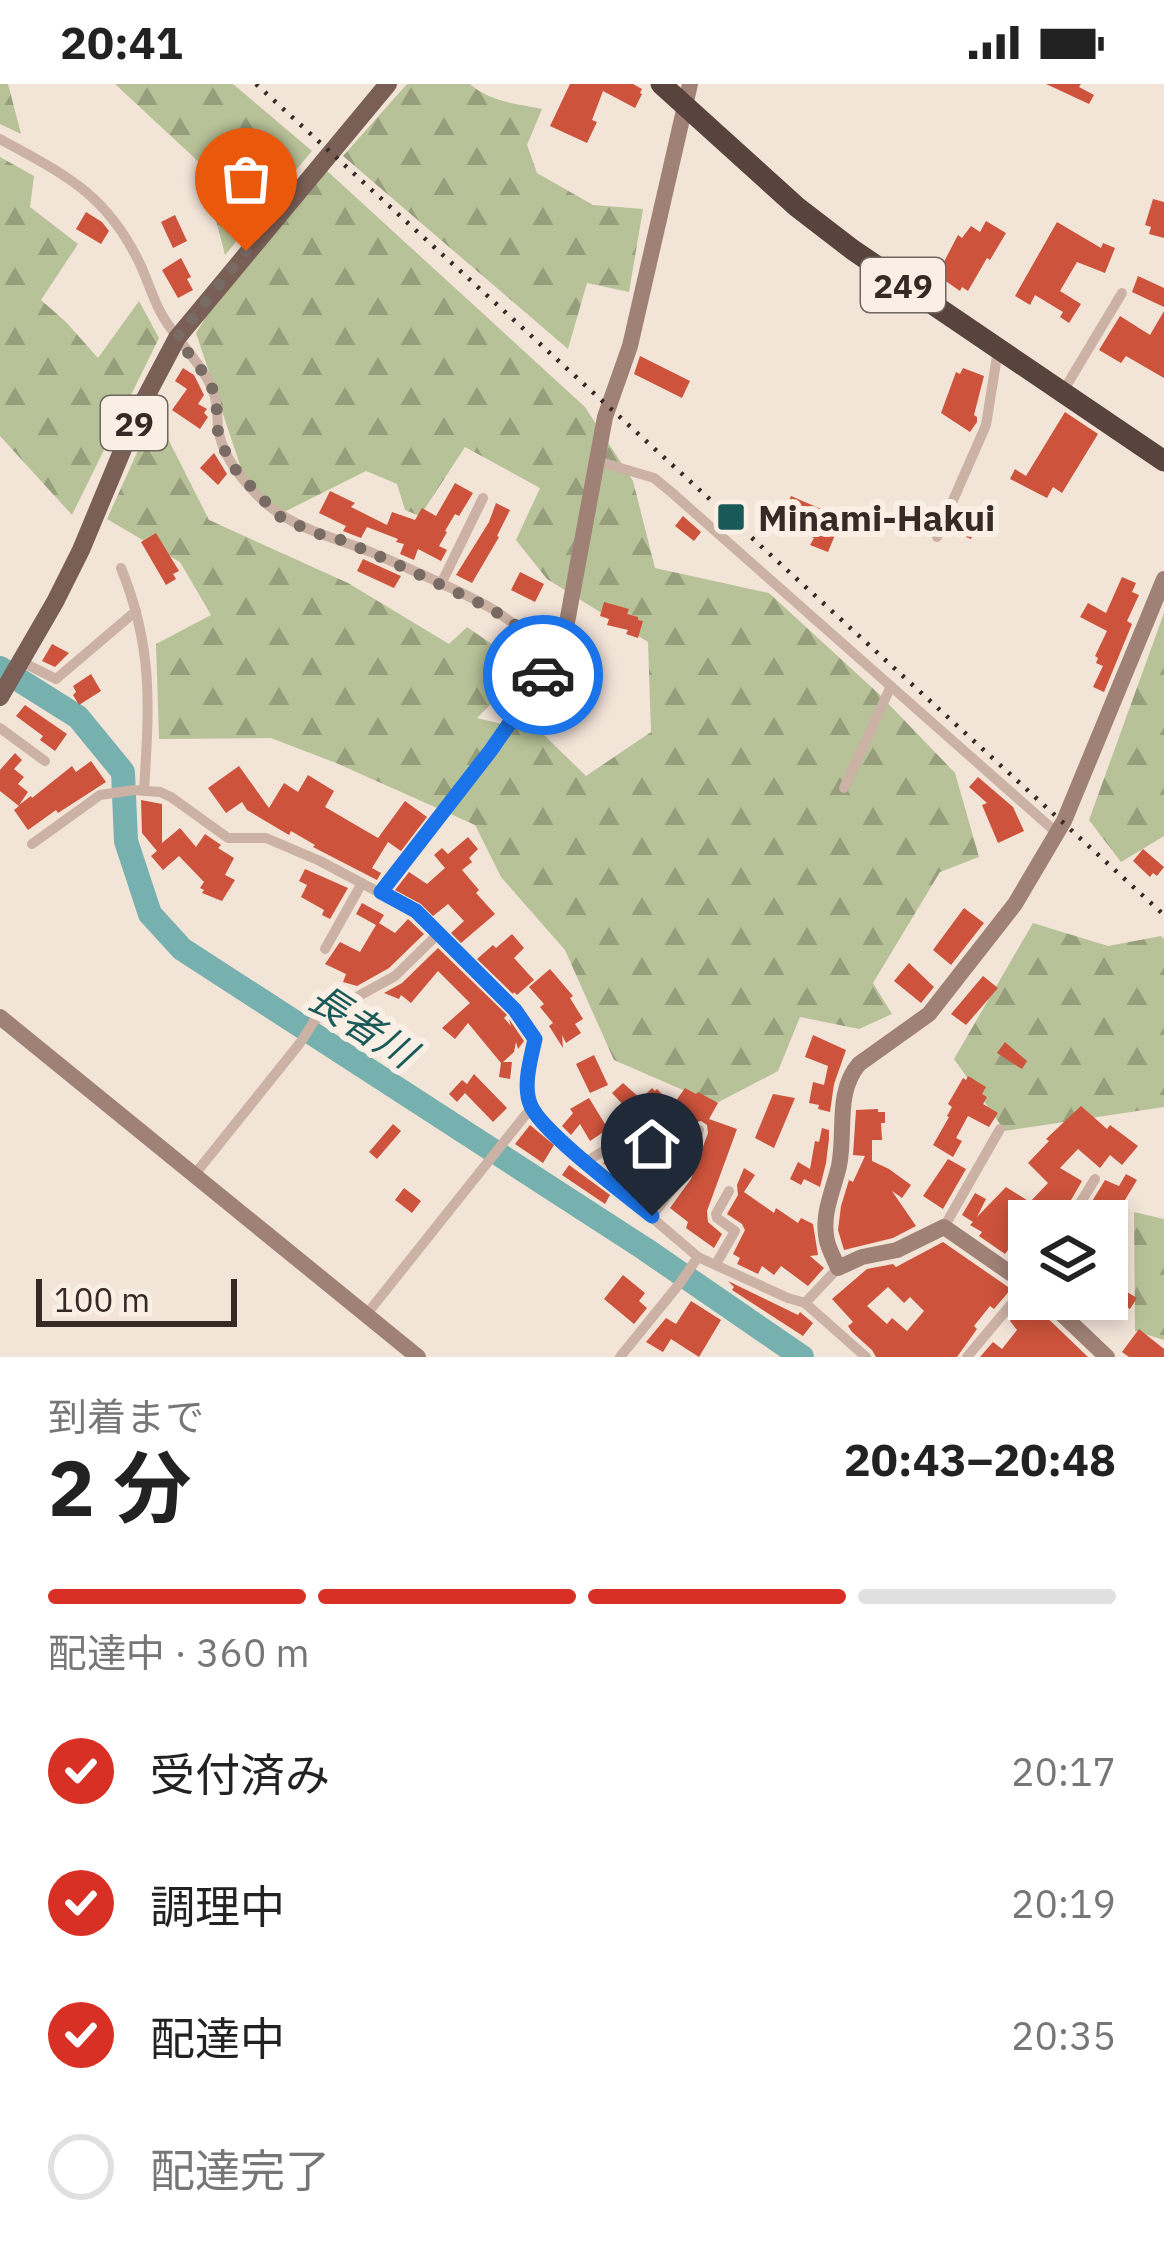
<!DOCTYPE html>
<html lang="ja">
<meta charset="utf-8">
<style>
body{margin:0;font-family:"IBM Plex Sans","Noto Sans JP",sans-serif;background:#f6f6f6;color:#222;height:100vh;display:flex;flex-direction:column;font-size:45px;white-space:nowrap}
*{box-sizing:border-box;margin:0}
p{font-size:39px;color:#767676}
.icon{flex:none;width:66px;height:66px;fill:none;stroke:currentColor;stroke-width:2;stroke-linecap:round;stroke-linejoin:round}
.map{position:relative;height:1273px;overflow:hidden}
.panel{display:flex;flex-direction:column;background:#fff;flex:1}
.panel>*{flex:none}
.fabs{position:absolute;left:1008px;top:1116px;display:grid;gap:24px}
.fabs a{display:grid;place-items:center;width:120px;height:120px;border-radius:0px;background:#fff;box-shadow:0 6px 18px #0003;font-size:60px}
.scale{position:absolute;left:36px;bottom:30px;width:201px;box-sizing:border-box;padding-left:12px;border:6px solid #362a26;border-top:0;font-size:33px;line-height:42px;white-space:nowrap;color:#362a26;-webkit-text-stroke:9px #faefe5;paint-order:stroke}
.pin{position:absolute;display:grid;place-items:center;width:102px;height:102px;color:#fff;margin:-123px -51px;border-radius:50% 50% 50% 0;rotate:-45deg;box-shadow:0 0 12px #0007}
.pin .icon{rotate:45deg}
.courier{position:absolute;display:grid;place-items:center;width:120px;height:120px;margin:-60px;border:9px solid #1a73e8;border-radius:50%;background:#fff;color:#222;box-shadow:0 3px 15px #0007}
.head em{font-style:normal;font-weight:700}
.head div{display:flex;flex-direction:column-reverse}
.head{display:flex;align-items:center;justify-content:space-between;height:204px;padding:0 48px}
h1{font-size:78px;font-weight:700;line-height:90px}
.bar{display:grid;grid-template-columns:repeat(4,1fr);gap:18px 12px;align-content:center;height:144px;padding:0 48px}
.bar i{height:15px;border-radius:9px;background:#e0e0e0}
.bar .selected{background:#d93025}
.bar p{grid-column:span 4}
ol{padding:0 48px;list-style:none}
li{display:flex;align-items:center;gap:36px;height:132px}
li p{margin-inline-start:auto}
li .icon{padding:12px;border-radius:50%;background:#d93025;color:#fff;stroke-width:4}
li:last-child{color:#767676}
li i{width:66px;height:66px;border:6px solid #e0e0e0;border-radius:50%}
.status{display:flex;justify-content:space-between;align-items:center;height:84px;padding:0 60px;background:#fff;direction:ltr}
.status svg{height:33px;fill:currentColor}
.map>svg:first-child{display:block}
</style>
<div class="status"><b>20:41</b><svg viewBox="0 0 49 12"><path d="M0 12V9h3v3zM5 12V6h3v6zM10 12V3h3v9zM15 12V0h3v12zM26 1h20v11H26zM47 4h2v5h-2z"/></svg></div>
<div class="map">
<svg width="1164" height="1273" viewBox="0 0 1164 1273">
<defs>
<pattern id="forest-firs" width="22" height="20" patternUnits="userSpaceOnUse" patternTransform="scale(3)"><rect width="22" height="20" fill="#b8c298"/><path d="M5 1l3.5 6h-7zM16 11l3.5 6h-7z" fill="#969e7c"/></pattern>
</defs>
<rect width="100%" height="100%" fill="#f3e4d8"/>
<g fill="url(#forest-firs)">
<polygon points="0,0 8,0 21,50 0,40"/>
<polygon points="115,0 233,0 312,67 225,171 202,81"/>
<path d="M407 0H470C488 17 517 20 542 25L527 61 537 89 593 121 643 125 629 208 587 199 568 265 343 72Z"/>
<polygon points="0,73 34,92 30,123 78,160 41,216 66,238 98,274 139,217 159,254 72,431 0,352"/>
<polygon points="325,85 585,323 633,397 655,484 769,509 880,611 955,689 979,773 940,788 873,899 892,930 859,945 800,933 778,987 715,1020 614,976 565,866 501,793 475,741 336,679 271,654 159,655 156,560 211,531 180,478 107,435 155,329 209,436 348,499 449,560 467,543 527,584 477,634 543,650 586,692 651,648 648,558 547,495 516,456 540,404 465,363 420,432 405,426 397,400 366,387 284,428 246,399 196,249 220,210"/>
<polygon points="1164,529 1164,752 1121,778 1089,736"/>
<polygon points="1033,839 1108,862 1161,852 1164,855 1164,1023 1005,1047 954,975"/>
<polygon points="1134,1128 1164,1135 1164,1256 1135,1247"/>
</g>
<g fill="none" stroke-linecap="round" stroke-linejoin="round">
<polyline stroke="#76b1af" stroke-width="24" points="0,584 78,633 123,688 126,757 150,830 182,865 645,1165 802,1273"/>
</g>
<g fill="#cd533c" fill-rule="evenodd">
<polygon points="570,0 633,0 642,5 640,9 642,10 635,24 603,7 592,36 597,38 587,59 550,42"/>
<polygon points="1046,0 1081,0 1079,3 1094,11 1089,20"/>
<polygon points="1153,115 1164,118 1164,154 1149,150 1151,143 1145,141"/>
<polygon points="86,128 102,138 109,147 101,160 76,145"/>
<polygon points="175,131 187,157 173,164 161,138"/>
<polygon points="986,137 1006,149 990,176 987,174 968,207 962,203 960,207 937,191 958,151 962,154 971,142 980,148"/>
<polygon points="1057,138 1101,164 1103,159 1115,164 1105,189 1077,178 1060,207 1081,220 1069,239 1060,233 1063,228 1035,211 1030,221 1015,212"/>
<polygon points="181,174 191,193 187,195 193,206 178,214 162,186"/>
<polygon points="1138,192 1164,204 1164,223 1132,208"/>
<polygon points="1164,227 1164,294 1126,272 1121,279 1099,266 1120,232 1150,251"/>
<polygon points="640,272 690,297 682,314 634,290"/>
<polygon points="183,284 194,291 204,311 198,320 207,325 204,329 208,333 200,345 172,326 187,305 175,297"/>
<polygon points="963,284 984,292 974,331 977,333 977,338 970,348 941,329 956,288 960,290"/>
<polygon points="1065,328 1098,350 1062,409 1053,403 1047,414 1010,395 1015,385 1026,392"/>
<polygon points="214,369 227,390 218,401 200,384"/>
<polygon points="455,399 473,409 459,432 455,430 445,447 447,448 439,462 447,466 441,477 418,465 414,476 400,470 404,460 396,458 398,455 367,443 361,454 343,447 346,442 319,429 330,407 355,419 351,423 387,441 392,428 415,436 422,424 436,432"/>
<polygon points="791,412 842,434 828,468 810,461 814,454 780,439"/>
<polygon points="496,419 510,426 497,452 499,453 472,499 456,491 489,438"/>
<polygon points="683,432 701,448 694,457 675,442"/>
<polygon points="963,432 978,438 971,455 956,449"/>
<polygon points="156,449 179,487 173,490 176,495 166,501 141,458"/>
<polygon points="363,475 401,492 394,504 357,487"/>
<polygon points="520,488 544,500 535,518 511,506"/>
<polygon points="1122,493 1136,499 1132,508 1139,511 1127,537 1132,540 1104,608 1093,603 1103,582 1096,579 1098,574 1095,572 1107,547 1080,533 1088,519 1106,529"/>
<polygon points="604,518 629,525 627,530 638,533 638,536 643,537 638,554 626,550 628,546 607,541 609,535 600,532"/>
<polygon points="52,560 69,569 55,583 42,577"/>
<polygon points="91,590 101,607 79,621 73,611 76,608 73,602"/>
<polygon points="554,593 567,602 552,623 539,614"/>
<polygon points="25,621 67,650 55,667 40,656 43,652 16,632"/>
<polygon points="15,669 22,676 14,685 24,693 18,700 28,708 19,721 31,712 32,714 72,682 76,688 91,677 106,698 58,729 56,726 28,746 14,726 19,722 0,707 0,686"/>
<polygon points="239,682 269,724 284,699 298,708 308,691 334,707 325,723 378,754 405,717 427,733 401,767 388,758 372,784 381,789 377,796 313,763 315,761 291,747 289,751 247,726 242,718 226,729 208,704"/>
<polygon points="978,693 1013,723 1024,747 998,759 982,721 987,719 969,703"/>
<polygon points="141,716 162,720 162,759 180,744 196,763 205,750 221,761 218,764 234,774 225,791 235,796 222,817 202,809 204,806 200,804 204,798 179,772 163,786 151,772 157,767 142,749"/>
<polygon points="468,753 478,765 469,774 472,778 462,786 479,806 476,809 495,830 461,859 451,849 464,837 448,820 433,832 421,820 395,806 409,788 427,800 445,784 434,771 442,764 448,770"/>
<polygon points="1143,765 1164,783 1157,792 1153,789 1150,793 1133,777"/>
<polygon points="305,785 348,804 330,835 322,831 324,826 301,813 307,801 299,797"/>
<polygon points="362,819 384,831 379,839 395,849 408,835 424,850 389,884 357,902 343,898 346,890 325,880 340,858 360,868 376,841 356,830"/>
<polygon points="964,824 984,839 951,881 933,866"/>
<polygon points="512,850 524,864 514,874 534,896 517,911 514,908 513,910 477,875 493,861 496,864"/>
<polygon points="438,864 507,931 504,934 511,942 509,935 524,957 518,965 516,958 514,968 503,978 512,978 510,995 499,993 501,979 468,939 455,955 442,944 470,919 438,887 411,919 401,911 399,915 384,909 402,899"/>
<polygon points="909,879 934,903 921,919 894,897"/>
<polygon points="550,885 573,912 570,914 583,935 575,940 581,949 566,959 562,951 563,964 549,942 553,939 540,923 544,920 529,903"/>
<polygon points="983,892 998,904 966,941 951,930"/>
<polygon points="813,951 846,966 834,1000 830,1028 818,1025 819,1021 809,1019 813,998 824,1001 828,982 805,973"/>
<polygon points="1005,958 1027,977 1022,985 997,969"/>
<polygon points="594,971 608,1001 590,1009 576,980"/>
<polygon points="474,990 507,1024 493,1038 465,1009 457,1018 449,1010 462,996 467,1000"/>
<polygon points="968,992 986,1003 982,1010 987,1013 983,1020 998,1029 989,1043 968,1032 956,1054 962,1057 953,1073 933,1061 949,1033 947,1032 952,1023 948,1020 963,994 966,996"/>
<polygon points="623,999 641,1015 652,1004 655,1007 657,1005 673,1021 685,1004 696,1010 698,1008 718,1019 709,1035 737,1045 707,1127 708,1138 722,1150 714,1164 686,1144 688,1138 670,1124 691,1095 708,1049 707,1041 701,1037 692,1039 682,1064 653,1047 661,1039 657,1028 648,1027 634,1036 621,1028 626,1024 612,1009"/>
<polygon points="773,1010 795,1014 774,1064 755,1054"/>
<polygon points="589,1014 608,1045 590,1057 580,1040 571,1051 562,1042 573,1029 570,1025"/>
<polygon points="1081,1022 1107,1045 1110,1041 1138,1062 1122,1081 1110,1071 1100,1084 1078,1065 1060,1084 1082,1097 1059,1137 1029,1137 1029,1180 1008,1166 1005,1170 979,1152 982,1148 970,1141 973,1138 962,1131 975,1109 986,1115 977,1133 1006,1103 1030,1118 1048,1099 1028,1079 1049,1057 1046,1055"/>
<polygon points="878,1025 878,1028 885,1028 885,1039 881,1039 882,1056 872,1056 872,1077 889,1085 911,1101 902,1114 892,1107 916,1142 893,1154 844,1166 838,1146 841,1122 849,1096 853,1098 865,1072 853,1071 856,1026"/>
<polygon points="393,1040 401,1047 377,1075 369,1068"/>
<polygon points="530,1041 554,1061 543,1079 515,1060"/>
<polygon points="822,1044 829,1046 829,1055 826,1079 820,1103 804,1095 801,1101 790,1095 798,1078 810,1085 815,1057 819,1058"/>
<polygon points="640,1055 675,1084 650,1119 603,1079"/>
<polygon points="948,1075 966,1085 943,1125 923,1112"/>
<polygon points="569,1081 610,1111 605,1120 562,1091"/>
<polygon points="744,1084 755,1091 744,1108 774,1129 776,1124 798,1139 801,1134 813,1140 818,1171 810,1172 824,1184 808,1202 781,1182 774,1191 762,1182 758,1190 737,1180 740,1174 733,1170 745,1146 742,1140 727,1130 738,1111 737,1101"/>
<polygon points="1126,1090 1137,1096 1122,1121 1114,1116 1104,1137 1080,1137 1105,1096 1119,1102"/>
<polygon points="404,1104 421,1117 412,1129 395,1116"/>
<polygon points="1107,1149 1121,1159 1117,1164 1120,1166 1107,1188"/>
<path d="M943 1158 1011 1205 994 1225 990 1222 974 1242 977 1245 957 1273H876L872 1266 852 1248 848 1242 853 1238 832 1215 867 1185 893 1180 896 1183ZM888 1203 904 1219 910 1213 924 1227 907 1247 892 1234 887 1240 867 1222Z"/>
<polygon points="623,1191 645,1209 639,1217 647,1224 634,1240 604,1215"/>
<polygon points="1107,1196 1137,1214 1130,1225 1107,1211"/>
<polygon points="728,1197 798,1231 800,1228 813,1239 803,1252 732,1206 734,1203"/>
<polygon points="1029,1215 1034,1215 1037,1224 1088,1273 980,1273 993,1258 1002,1265 1017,1246 1010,1237"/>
<polygon points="691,1217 721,1236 699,1273 671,1255 663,1268 646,1258 666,1234 676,1240"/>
<polygon points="1139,1245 1164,1265 1164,1273 1129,1273 1122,1268"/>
</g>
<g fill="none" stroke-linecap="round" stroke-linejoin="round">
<g stroke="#cbb2a4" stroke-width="10">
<path d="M0 55C65 91 106 109 140 180 148 197 153 215 162 231 177 257 202 279 213 307 218 319 217 331 218 343 221 370 240 394 259 413 291 445 332 452 373 469 412 486 452 503 489 523 513 537 534 556 555 573L492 666 381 808"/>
<polyline points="1062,309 1122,209"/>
<polyline points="597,377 654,394 670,407 1057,749"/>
<polyline points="937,453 986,341 998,266"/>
<path d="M121 484C154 565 149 623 144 707"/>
<polyline points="441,500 483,414"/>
<polyline points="22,578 56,595 136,527"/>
<polyline points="0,644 45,677"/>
<polyline points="844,704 891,602"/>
<polyline points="32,760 100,711 134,706 160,708 171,713 228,754 266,754 320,777 416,828 515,926 534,955 528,1011 531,1024 573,1066 698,1173 788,1214 805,1219 866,1273"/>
<polyline points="325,865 362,799"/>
<polyline points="586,1078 652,1036"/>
<polyline points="195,1090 300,959 315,936 395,892 438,850"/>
<polyline points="652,1132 682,1092 699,1046"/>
<polyline points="1069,1137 1095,1095"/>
<polyline points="944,1143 1000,1045"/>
<polyline points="716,1180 735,1147 717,1134 716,1130 729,1107"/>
<polyline points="805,1219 838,1184"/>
<polyline points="366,1231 531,1024"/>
<polyline points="620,1273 680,1199 698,1173"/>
<polyline points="967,1273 1029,1199"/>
</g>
<g stroke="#9f8175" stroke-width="16">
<polyline points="555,573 563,560 605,333 630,262 690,0"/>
<polyline points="0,933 418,1273"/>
<path d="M1029 1202 944 1143 897 1166 862 1173 838 1184C835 1176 829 1166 827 1157 821 1130 833 1108 839 1082 846 1048 835 1008 859 980L929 930 1015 820 1064 737 1164 495"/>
<polyline points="1046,1215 1107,1273"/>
</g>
<polyline stroke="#795f56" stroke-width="18" points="0,613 55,518 81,466 140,324 177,254 388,0"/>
<polyline stroke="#58433d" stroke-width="21" points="661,0 797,123 853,166 1164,377"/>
<polyline stroke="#362a26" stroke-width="4.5" stroke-dasharray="3 9" stroke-linecap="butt" points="256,0 1164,831"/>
</g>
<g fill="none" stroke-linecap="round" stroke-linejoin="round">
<polyline stroke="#786b64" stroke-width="12" stroke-dasharray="0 21.6" points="246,167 177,254 208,295 216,313 218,349 225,367 237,388 279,432 312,448 341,456 388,476 490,524 520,544 555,574 543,591"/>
<path stroke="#1a73e8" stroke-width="15" d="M543 591 491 666 381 808 416 827 515 926 535 955C531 974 522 1003 531 1022 542 1048 626 1111 652 1132"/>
</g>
<rect fill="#195a59" stroke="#faefe5" stroke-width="4.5" x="716" y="418" width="30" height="30" rx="6"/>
<g text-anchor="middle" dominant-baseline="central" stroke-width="12" stroke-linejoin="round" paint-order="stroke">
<g fill="#faefe5" stroke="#71655f" stroke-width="3">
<rect x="861" y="174" width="84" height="54" rx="9"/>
<rect x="101" y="312" width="66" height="54" rx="9"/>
</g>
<g font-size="33" font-weight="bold" fill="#362a26">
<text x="903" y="201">249</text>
<text x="134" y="339">29</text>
</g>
<g font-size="36" font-weight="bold" fill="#362a26" stroke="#faefe5" text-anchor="start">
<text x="758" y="433">Minami-Hakui</text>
</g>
<g font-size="39" font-style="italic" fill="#195a59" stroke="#faefe5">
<text transform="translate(363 941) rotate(33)">長者川</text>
</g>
</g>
</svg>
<div class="fabs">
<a><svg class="icon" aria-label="layers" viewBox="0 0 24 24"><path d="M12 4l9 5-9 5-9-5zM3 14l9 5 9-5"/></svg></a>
</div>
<div class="scale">100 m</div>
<div class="pin" style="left:246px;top:167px;background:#ea580c"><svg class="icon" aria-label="bag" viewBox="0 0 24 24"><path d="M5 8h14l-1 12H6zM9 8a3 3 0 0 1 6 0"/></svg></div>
<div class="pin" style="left:652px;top:1132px;background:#1f2937"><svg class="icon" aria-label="home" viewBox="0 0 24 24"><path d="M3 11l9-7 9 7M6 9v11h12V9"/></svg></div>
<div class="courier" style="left:543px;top:591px"><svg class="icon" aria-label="car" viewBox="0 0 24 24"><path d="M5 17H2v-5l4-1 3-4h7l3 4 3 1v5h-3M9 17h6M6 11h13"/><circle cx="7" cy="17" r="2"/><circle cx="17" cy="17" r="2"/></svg></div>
</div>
<section class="panel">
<div class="head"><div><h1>2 分</h1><p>到着まで</p></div><em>20:43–20:48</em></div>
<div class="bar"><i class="selected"></i><i class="selected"></i><i class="selected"></i><i></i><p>配達中 · 360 m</p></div>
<ol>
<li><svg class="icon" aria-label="check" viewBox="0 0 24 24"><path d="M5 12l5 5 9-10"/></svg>受付済み<p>20:17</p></li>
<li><svg class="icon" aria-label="check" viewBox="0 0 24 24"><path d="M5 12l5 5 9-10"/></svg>調理中<p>20:19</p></li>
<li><svg class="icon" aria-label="check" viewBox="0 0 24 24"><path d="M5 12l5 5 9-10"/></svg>配達中<p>20:35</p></li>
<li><i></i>配達完了</li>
</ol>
</section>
